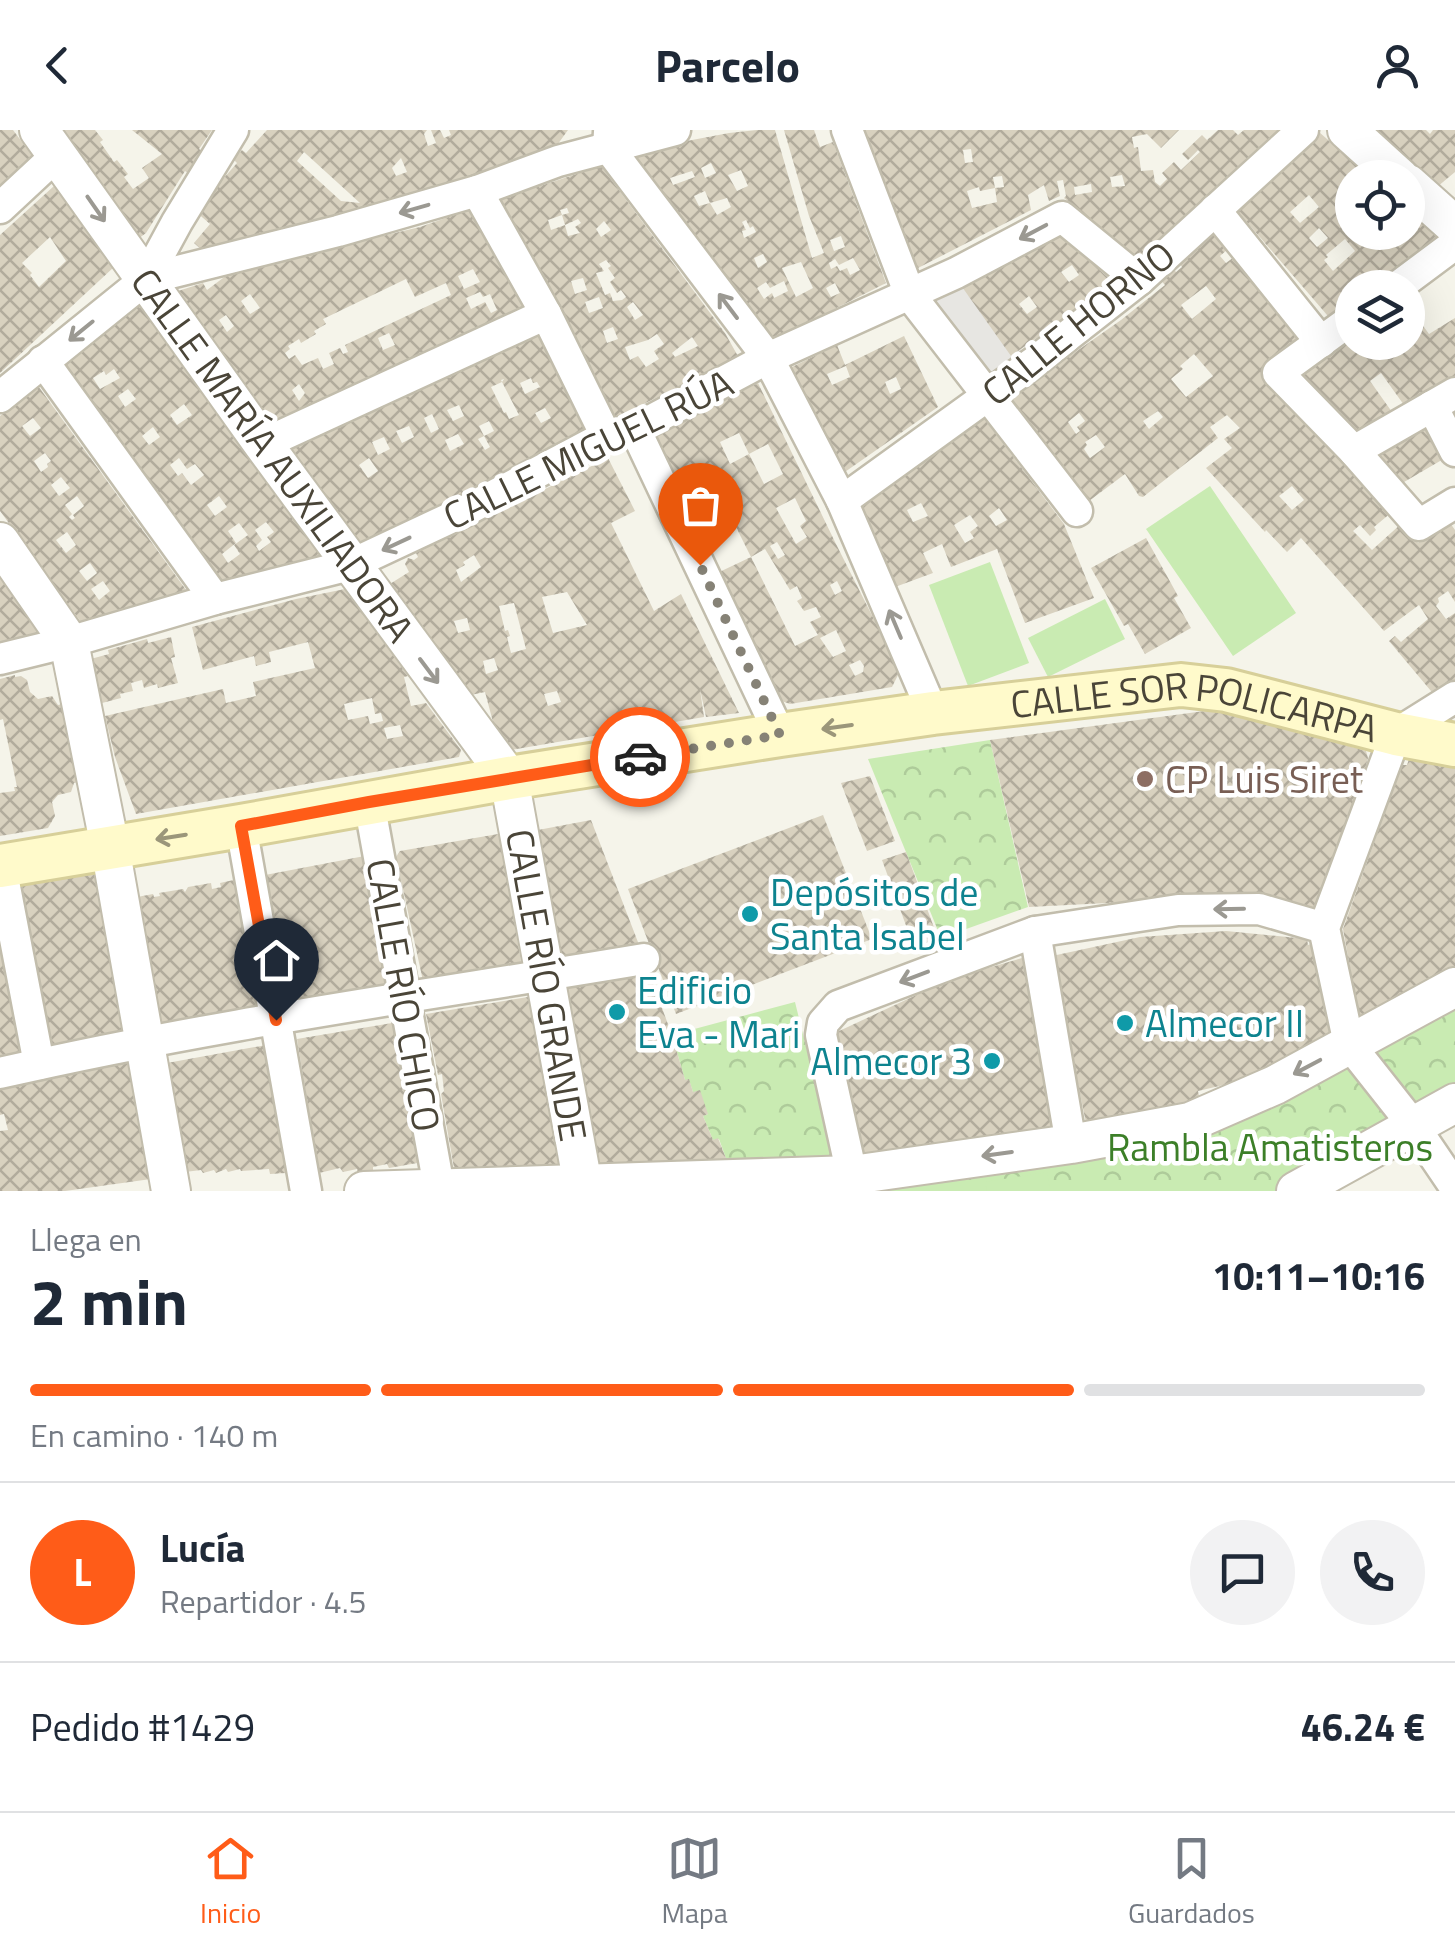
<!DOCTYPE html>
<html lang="es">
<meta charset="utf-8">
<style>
body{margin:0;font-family:"Titillium Web",sans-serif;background:#f2f2f3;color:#1f2937;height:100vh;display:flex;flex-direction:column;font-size:38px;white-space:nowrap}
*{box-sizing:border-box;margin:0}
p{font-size:32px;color:#747a83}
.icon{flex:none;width:55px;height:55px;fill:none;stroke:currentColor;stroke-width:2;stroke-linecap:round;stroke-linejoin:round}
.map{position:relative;height:1061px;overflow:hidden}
.panel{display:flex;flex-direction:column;background:#fff;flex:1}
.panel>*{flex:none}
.fabs{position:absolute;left:1335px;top:30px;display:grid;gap:20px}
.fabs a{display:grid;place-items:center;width:90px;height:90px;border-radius:50%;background:#fff;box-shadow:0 10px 40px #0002;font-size:50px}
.pin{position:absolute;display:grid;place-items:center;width:85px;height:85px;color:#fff;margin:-102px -42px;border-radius:50% 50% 50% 0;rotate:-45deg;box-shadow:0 0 10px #0007}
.pin .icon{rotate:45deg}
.courier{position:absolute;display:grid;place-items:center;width:100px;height:100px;margin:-50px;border:8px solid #ff5c18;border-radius:50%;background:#fff;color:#222;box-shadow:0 2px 12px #0007}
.head em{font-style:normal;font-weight:700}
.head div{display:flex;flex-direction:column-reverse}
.head{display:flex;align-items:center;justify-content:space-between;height:170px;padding:0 30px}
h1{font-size:65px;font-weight:700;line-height:75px}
.bar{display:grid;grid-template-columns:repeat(4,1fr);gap:15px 10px;align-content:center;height:120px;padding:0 30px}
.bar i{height:12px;border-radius:8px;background:#e0e1e3}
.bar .selected{background:#ff5c18}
.bar p{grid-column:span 4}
.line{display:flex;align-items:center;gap:25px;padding:0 30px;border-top:2px solid #e0e1e3}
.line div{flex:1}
.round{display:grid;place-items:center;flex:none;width:105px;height:105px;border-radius:52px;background:#f2f2f3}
header{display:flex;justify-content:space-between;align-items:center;height:130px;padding:0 30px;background:#fff;font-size:45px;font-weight:700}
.tab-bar{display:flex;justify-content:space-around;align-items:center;height:140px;border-top:2px solid #e0e1e3;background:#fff;font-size:28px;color:#747a83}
.tab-bar a{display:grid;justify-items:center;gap:5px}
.tab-bar .selected{color:#ff5c18}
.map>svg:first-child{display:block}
</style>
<header><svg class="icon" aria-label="back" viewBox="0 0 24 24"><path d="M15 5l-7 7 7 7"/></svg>Parcelo<svg class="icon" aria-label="person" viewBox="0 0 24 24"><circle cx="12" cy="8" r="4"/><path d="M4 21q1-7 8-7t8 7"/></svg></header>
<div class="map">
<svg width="1455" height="1061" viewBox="0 0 1455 1061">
<defs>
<pattern id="park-crowns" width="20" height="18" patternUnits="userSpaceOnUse" patternTransform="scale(2.5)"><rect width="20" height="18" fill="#c9ebb2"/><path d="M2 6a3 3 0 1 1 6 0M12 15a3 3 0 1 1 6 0" fill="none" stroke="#aecb9a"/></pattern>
<pattern id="building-cross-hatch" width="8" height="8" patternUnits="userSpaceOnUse" patternTransform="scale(2.5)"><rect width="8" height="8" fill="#d8d1bf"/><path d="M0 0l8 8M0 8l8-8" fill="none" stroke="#b1ab9c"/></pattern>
</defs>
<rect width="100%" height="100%" fill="#f5f4ea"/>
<g fill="url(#park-crowns)">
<polygon points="990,610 1028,777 941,808 868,629"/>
<polygon points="1455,869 1455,965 1421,976 1411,970 1374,924 1379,910"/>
<polygon points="795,872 836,1038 727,1031 719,1009 713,1010 703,986 708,984 693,962 689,950 685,950 672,905"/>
<polygon points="1351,933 1394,989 1281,1061 786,1061 897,1050"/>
</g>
<g fill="#c9ebb2">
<polygon points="1210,356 1296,483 1233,526 1146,399"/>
<polygon points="990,432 1029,533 968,556 929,455"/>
<polygon points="1105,469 1125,509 1048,547 1028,508"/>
<polygon points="1047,1042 1050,1061 987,1061 985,1052"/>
</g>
<polygon fill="#e7e6e2" points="956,143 1033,233 989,266 910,165"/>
<g fill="url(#building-cross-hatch)" fill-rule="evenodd">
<polygon points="0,0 13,0 37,32 0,65"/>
<polygon points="54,0 95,0 103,10 100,12 114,32 117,30 128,44 124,47 133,59 149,48 142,38 162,24 132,0 212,0 199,19 204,22 189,44 185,41 146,103 134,112"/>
<path d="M267 0H427L424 4 428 16 436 13 431 0H440L444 8 451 5 449 0H568L542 36 212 129 194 113 210 94 195 81 237 33 233 29 242 20 246 23ZM304 22 360 73 341 71 297 31ZM401 28 407 42 396 46 392 38Z"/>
<path d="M757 0H775L812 128 824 123 809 86 784 0H814L820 17 833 12 886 153 771 211 635 29 637 25 671 14 729 3ZM711 33 716 43 705 48 701 38ZM741 40 748 56 737 61 728 45ZM692 41 695 47 673 55 670 48ZM705 61 710 73 727 68 731 77 717 85 710 73 699 76 694 66ZM746 90 750 98 753 96 756 102 744 108 742 101 746 100 742 92ZM841 106 845 117 834 121 830 110ZM763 124 767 132 758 138 754 128ZM853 128 860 140 850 145 847 138 840 141 837 136 831 139 829 133 835 129 839 135ZM801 132 813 158 796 167 782 138ZM784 151 788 161 774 168 772 163 764 169 757 158 766 152 770 158ZM835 153 840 163 831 167 826 158Z"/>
<path d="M864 0H1179L1161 18 1147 4 1132 7 1134 18 1138 17 1141 41 1153 40 1155 52 1160 56 1167 49 1162 43 1174 32 1181 40 1200 22 1198 20 1188 30 1182 24 1202 5 1207 10 1218 0H1233L1238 5 1244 0H1290L1141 132 1064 68 1066 66 1063 50 1057 51 1060 66 1049 71 1044 55 1028 65 1031 80 916 139ZM971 19 973 32 965 33 963 20ZM1122 45 1125 56 1112 57 1110 47ZM1002 46 1004 57 995 58 993 47ZM1091 54 1092 62 1075 65 1074 57ZM979 57 980 61 995 58 997 72 972 78 967 61Z"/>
<polygon points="1375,0 1426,0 1430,4 1433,0 1455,0 1455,42 1437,57"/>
<path d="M1319 2 1371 48H1352V102H1408V79L1443 109 1380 158H1352V180L1334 193 1233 76ZM1309 65 1319 77 1300 93 1290 82ZM1319 98 1328 108 1317 117 1309 108ZM1345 109 1355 121 1333 141 1324 130 1328 127 1326 125Z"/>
<path d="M601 36 725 203 739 228 606 292 497 70ZM567 78 569 83 562 85 565 95 578 89 581 93 575 97 580 103 568 106 565 95 551 100 548 90 562 85 560 80ZM604 91 611 100 601 107 596 99ZM606 130 611 136 608 138 615 148 610 152 617 163 621 160 626 167 622 170 613 171 610 163 605 165 596 143 604 141 599 134ZM583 148 587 160 575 164 571 151ZM599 167 603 178 589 183 585 172ZM633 172 643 185 635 190 627 177ZM613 197 618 209 607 213 603 201ZM657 204 664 214 654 221 659 229 646 237 638 226 630 230 625 217 648 210ZM692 207 698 216 675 227 672 223Z"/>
<path d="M54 56 114 137 0 243V105ZM50 107 66 131 39 157 30 145 32 143 22 133Z"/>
<path d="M477 77 529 185 274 304 172 163 203 153 207 160 231 142 420 97ZM473 139 480 152 464 159 458 146ZM406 149 415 167 446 153 451 165 345 215 348 222 343 224 340 218 329 223 334 234 323 239 318 228 302 235 295 225 289 229 285 223 290 219 288 216 299 209 301 213 316 204 314 201 326 194 323 189ZM480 162 483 167 490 164 497 180 491 183 485 172 471 179 466 168ZM250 164 260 178 250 184 241 171ZM226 185 234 196 227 202 219 190ZM389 203 395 215 383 220 378 208ZM299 254 305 263 299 271 292 260Z"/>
<path d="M1211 97 1228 119 1220 126 1226 133 1234 127 1303 211 1265 246 1392 382 1374 397 1376 400 1370 406 1360 395 1353 401 1372 420 1402 393 1418 413 1448 390 1455 400V472L1448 461 1438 468 1439 472 1436 476 1446 489 1455 483V555L1436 567 1389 511 1395 506 1401 512 1428 489 1419 475 1384 501 1301 408 1287 422 1266 400 1265 402 1206 338 1232 318 1224 309 1240 298 1227 285 1210 297 1218 308 1143 367 1139 366 1125 344 1089 371 1010 268 1121 190 1165 155 1156 145 1169 134 1176 142 1182 137 1176 128ZM1206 156 1216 169 1192 189 1181 175ZM1194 224 1213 246 1186 267 1171 249 1183 239 1180 236ZM1158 281 1163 287 1149 299 1143 291ZM1079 283 1085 291 1077 297 1080 301 1076 304 1068 292ZM1096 305 1105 317 1090 328 1084 319 1087 315 1085 312ZM1292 356 1304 370 1292 380 1279 366Z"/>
<path d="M1060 104 1114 153 1011 226 960 154ZM1072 135 1079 145 1069 152 1061 142ZM1029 166 1037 177 1027 184 1019 174Z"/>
<path d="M139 175 325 429 225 455 61 231 110 188ZM114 239 120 248 100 259 93 248 104 241 106 245ZM128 259 136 269 125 277 118 266ZM184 274 192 285 177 295 170 285ZM153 297 160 307 149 315 142 306ZM179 328 187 339 195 334 204 345 191 355 182 343 178 346 170 335ZM219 366 227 377 215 386 207 375ZM266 392 274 402 267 407 271 412 259 421 256 416 262 410 255 400ZM239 393 248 405 234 415 240 424 228 433 222 424 236 413 228 401Z"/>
<polygon points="1408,175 1429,204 1455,188 1455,255 1409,282 1381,243 1370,251 1397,289 1358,312 1298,248 1352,206 1352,212 1394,212 1401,221 1408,216 1405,212 1408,212"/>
<path d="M537 201 589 301 355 416 286 321ZM531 248 533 253 537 252 540 257 525 264 520 253ZM504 249 502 252 519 285 509 289 506 282 504 283 491 257 502 252 501 250ZM459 275 464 286 453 291 447 280ZM545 278 551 288 541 293 535 283ZM432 284 439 299 431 303 424 288ZM489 291 494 301 484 306 490 317 485 320 478 309 484 306 479 296ZM409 296 414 307 402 313 396 301ZM458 304 464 314 450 321 445 310ZM384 307 390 319 378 325 372 312ZM369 328 378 341 368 348 359 335Z"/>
<path d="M904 206 938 277 842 344 790 238 837 215 845 235ZM846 236 850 247 832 255 827 244ZM896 247 901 259 890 264 885 252Z"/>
<path d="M36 253 189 464 81 492 0 381V286ZM33 288 41 298 30 306 22 296ZM45 323 51 331 47 334 48 337 41 342 34 331ZM61 347 70 358 59 366 51 355ZM77 366 84 376 73 385 75 388 72 390 69 387 72 384 65 375ZM67 402 76 415 66 423 56 410ZM90 433 97 443 87 451 79 441ZM103 451 110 461 99 470 91 459Z"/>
<path d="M758 253 836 414 900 541 892 557 790 574 776 569 713 445 751 427 710 345 673 363 646 309ZM739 303 749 324 768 314 783 344 764 354 749 324 730 334 720 312ZM795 368 806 391 800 396 807 407 796 414 776 378ZM777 412 785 425 778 429 770 416ZM765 419 790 460 797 456 802 468 797 471 804 481 816 477 821 487 810 492 818 505 795 516 751 427ZM837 451 842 461 835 465 830 455ZM836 500 846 521 833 527 820 508ZM860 530 864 536 863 542 855 546 849 535Z"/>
<polygon points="1432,282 1452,324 1399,355 1368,321"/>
<path d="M983 287 1064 394 1094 468 1025 493 997 419 951 437 942 414 923 423 933 443 895 457 856 375ZM921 373 928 386 913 392 907 380ZM999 378 1007 390 996 396 989 386ZM970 385 978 396 970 402 974 408 965 413 954 395Z"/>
<path d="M608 328 635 381 611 393 654 481 681 464 739 583 706 587 700 559 704 587 505 621 486 594 493 592 485 562 466 566 385 457 409 442 405 434 408 428 414 430 418 427 416 423 425 418ZM474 425 481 437 461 452 456 440 465 435 463 432ZM567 462 587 495 553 503 542 467ZM514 473 526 519 511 523 507 507 510 506 508 500 505 501 499 476ZM467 488 470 500 458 503 454 491ZM494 528 498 540 486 544 483 531ZM557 561 561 572 548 576 544 564Z"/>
<polygon points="1146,408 1178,466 1174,468 1191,498 1145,524 1128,494 1124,496 1091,438"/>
<polygon points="0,439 46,502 0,515"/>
<path d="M345 459 408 546 404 547 411 576 426 573 461 620 459 627 136 684 115 627 105 586 223 559 226 573 256 566 253 552 315 538 308 512 269 522 271 532 256 536 254 526 203 540 192 497 296 469ZM372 568 375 584 381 583 383 591 370 594 368 586 348 590 344 574ZM400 595 403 606 387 609 384 598Z"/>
<polygon points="171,507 175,527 171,528 178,553 158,558 157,554 144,558 142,550 131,553 133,561 120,564 121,568 102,573 95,547 92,548 87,530 109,524 108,520 147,509 148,513"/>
<polygon points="15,545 15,547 21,546 27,550 30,562 38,569 52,566 58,575 62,574 79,652 74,653 71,662 58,665 52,672 55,686 48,698 0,706 0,663 15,661 14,657 17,657 3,589 0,590 0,549"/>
<polygon points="1219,579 1366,621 1368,628 1354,680 1318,780 1244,766 1029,777 990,610"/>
<polygon points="1411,623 1455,635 1455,844 1364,887 1359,887 1343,799 1402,635 1407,635"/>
<polygon points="870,646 895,711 867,721 841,653"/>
<polygon points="823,685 872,809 676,884 628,759"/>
<polygon points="591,690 641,820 563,834 538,700"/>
<polygon points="498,704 503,708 513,758 509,759 521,832 423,851 396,727 400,721"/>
<polygon points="906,722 939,811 915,820 882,730"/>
<polygon points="370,725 389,855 291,873 278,798 274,800 265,745"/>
<polygon points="94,737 125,904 47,918 17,750"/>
<polygon points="238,749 258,878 158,900 132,768 153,764 154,767 160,766 159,763 183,759 185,762 188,757 211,753 212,759 221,757 220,753"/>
<polygon points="1226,801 1307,809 1308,815 1314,813 1332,905 1249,949 1198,961 1201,976 1152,985 1152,979 1086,993 1052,826 1140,807"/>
<polygon points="0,822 2,822 21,922 0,926"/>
<polygon points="1022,828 1057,1003 864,1032 837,902 927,860 971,843"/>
<polygon points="649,843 672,905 685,950 689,949 693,962 700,960 708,984 703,986 713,1010 718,1008 727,1031 598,1039 567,858"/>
<polygon points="534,866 542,912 537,913 563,1036 454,1038 441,964 444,961 442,944 438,945 426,884"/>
<polygon points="398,892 423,1032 389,1038 387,1034 373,1037 373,1041 357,1043 357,1039 343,1042 340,1038 319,1043 297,909"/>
<polygon points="266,915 292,1034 286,1043 270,1044 269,1039 241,1041 240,1039 228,1042 226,1039 216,1043 214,1040 203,1043 201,1040 185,1042 176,991 179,990 167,933"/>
<polygon points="128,931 151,1049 65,1061 0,1061 0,1001 8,1000 4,984 0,985 0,954"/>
</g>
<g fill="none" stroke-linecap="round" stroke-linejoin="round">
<g stroke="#c2bdac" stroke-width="35">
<g id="minor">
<polyline points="847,0 910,165 1077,381"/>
<polyline points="609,2 608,17 768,228 842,371 933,583"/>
<polyline points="477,61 546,184 606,306"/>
<polyline points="0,78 58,24"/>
<polyline points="1215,80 1321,212"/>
<polyline points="146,149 177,92 233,0"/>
<polyline points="1396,158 1455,114"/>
<polyline points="1352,189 1278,243 1354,321 1419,395 1455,373"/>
<polyline points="43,231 215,469"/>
<polyline points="0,267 146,149 338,101 477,61 558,31 675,0"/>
<polyline points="1432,276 1455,321"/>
<polyline points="635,299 780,605"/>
<polyline points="263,314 546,184"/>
<polyline points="1354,321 1455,263"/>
<polyline points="842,371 1033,233 1139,150 1303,0"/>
<polyline points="0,529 69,512 215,469 350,435 461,383 606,306 635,299 768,228 956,143 1062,87 1139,150"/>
<polyline points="1455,567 1396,604 1324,798 1349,914 1413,995 1455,1057"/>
<polyline points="369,672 439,1057"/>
<polyline points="241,696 306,1061"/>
<polyline points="1,736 39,934"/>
<polyline points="1035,802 1071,1014"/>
<path d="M0 943C213 894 429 865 644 829"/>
<polyline points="852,1045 821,905 823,893 838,876 1035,802 1178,780 1259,779 1324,798"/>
</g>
</g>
<g stroke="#c2bdac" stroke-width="42">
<g id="tertiary">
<polyline points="39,0 263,314 509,648 584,1061"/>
<polyline points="1347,0 1400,48"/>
<polyline points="1408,54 1455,96"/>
<polyline points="0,412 69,512 110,717 171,1061"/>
<polyline points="364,1061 852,1045 1071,1014 1190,992 1275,955 1455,857"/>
<polyline points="1296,1061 1455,973"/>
</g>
</g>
<g stroke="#d7cf99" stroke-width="48">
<g id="secondary">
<path id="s1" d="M0 736 241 696 509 648 780 605 933 583 1181 555 1226 560 1396 604 1455 615"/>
</g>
</g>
<use href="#minor" stroke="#fff" stroke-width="30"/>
<use href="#tertiary" stroke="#fff" stroke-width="38"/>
<use href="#secondary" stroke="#fffacb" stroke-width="42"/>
</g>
<defs><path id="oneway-shaft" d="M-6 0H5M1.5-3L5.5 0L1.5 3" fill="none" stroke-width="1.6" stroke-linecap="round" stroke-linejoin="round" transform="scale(2.5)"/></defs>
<g stroke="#9b9992">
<use href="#oneway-shaft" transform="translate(96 79) rotate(55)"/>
<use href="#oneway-shaft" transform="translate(414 79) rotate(164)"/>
<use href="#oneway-shaft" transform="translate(1033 102) rotate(152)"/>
<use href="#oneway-shaft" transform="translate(728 176) rotate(-127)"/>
<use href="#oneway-shaft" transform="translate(81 201) rotate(141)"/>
<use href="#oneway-shaft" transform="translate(396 414) rotate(155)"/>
<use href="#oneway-shaft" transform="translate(895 494) rotate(-113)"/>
<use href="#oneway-shaft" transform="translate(429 541) rotate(53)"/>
<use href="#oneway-shaft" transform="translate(1229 779) rotate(179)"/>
<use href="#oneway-shaft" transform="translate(914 847) rotate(159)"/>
<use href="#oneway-shaft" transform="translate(1307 937) rotate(152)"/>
<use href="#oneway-shaft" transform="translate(997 1024) rotate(172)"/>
</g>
<g stroke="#9b967a">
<use href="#oneway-shaft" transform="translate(837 597) rotate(172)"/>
<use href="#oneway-shaft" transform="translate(171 707) rotate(171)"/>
</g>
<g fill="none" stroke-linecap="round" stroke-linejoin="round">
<polyline stroke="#868276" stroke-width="10" stroke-dasharray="0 18" points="640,627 780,605 700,435"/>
<polyline stroke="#ff5c18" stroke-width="12" points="276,890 241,696 369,672 640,627"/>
</g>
<circle fill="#8d6e63" stroke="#fff" stroke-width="4" cx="1145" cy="649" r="10"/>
<g fill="#0f9aa8" stroke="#fff" stroke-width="4">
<circle cx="750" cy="784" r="10"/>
<circle cx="617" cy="882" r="10"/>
<circle cx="1125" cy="893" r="10"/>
<circle cx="992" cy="931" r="10"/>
</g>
<g text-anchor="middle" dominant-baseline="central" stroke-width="9" stroke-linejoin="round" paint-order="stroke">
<g font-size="38" fill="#4a4538" stroke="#fff">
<text transform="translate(1078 193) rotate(-39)">CALLE HORNO</text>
<text transform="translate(588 319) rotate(-26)">CALLE MIGUEL RÚA</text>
<text transform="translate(273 325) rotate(54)">CALLE MARÍA AUXILIADORA</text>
<text stroke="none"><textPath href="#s1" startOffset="1210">CALLE SOR POLICARPA</textPath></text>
<text transform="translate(547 855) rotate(80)">CALLE RÍO GRANDE</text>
<text transform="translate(404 865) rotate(80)">CALLE RÍO CHICO</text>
</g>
<g font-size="38" fill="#785e54" stroke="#fff" text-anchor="start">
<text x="1165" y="649">CP Luis Siret</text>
</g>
<g font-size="38" fill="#0d838f" stroke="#fff" text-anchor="start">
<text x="770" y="762">Depósitos de<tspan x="770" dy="44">Santa Isabel</tspan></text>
<text x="637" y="860">Edificio<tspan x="637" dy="44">Eva - Mari</tspan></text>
<text x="1145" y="893">Almecor II</text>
<text x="972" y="931" text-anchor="end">Almecor 3</text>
</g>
<g font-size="38" fill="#3c7f28" stroke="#fff">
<text x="1270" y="1017">Rambla Amatisteros</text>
</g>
</g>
</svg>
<div class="fabs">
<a><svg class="icon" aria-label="locate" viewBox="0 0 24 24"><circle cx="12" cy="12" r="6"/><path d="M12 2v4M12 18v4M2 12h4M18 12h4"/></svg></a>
<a><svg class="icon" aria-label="layers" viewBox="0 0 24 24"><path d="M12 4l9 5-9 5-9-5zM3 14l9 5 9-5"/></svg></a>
</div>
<div class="pin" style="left:700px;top:435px;background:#ea580c"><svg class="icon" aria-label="bag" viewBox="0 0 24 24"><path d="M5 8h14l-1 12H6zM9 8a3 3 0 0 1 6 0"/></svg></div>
<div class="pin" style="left:276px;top:890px;background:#1f2937"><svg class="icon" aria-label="home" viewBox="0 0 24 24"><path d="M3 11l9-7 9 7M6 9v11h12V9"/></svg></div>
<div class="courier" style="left:640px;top:627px"><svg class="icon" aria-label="car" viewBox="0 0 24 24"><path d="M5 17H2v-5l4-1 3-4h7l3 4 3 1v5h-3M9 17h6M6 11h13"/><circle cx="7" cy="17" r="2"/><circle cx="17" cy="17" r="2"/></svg></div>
</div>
<section class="panel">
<div class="head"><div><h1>2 min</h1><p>Llega en</p></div><em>10:11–10:16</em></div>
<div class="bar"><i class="selected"></i><i class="selected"></i><i class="selected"></i><i></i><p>En camino · 140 m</p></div>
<div class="line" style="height:180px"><b class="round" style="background:#ff5c18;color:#fff">L</b><div><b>Lucía</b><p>Repartidor · 4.5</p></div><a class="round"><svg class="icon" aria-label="chat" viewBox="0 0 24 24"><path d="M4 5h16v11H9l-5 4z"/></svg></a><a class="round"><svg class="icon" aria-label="phone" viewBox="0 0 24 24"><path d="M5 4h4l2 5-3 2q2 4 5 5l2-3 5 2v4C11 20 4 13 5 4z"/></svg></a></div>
<div class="line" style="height:130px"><div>Pedido #1429</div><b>46.24 €</b></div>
</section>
<nav class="tab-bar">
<a class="selected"><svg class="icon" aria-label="home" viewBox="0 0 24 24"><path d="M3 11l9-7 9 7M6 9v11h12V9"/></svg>Inicio</a>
<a><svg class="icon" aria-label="map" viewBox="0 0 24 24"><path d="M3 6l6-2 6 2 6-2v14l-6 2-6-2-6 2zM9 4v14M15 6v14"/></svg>Mapa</a>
<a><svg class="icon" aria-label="saved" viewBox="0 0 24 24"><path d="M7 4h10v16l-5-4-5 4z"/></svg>Guardados</a>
</nav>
